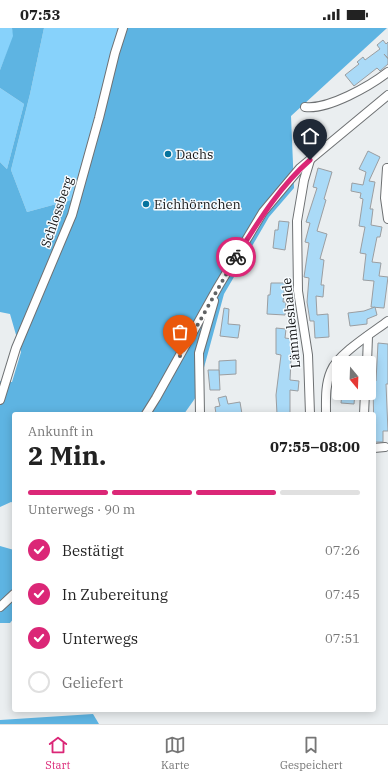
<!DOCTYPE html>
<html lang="de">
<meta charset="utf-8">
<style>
body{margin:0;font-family:"IBM Plex Serif",serif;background:#f2f2f2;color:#222;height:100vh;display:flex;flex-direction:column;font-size:15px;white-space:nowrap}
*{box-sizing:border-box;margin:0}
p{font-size:13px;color:#767676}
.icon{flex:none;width:22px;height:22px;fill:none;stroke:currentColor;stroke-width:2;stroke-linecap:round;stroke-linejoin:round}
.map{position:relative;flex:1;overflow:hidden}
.side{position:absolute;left:12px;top:384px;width:364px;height:300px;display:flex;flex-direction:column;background:#fff;border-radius:4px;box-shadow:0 2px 10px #0003}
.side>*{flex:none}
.needle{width:26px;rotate:161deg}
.fabs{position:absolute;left:332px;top:328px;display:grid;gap:8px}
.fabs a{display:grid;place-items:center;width:44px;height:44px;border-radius:4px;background:#fff;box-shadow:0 2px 10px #0003;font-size:20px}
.pin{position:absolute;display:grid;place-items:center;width:34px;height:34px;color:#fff;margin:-41px -17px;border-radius:50% 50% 50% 0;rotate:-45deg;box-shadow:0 0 4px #0007}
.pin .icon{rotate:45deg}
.courier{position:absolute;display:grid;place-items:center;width:40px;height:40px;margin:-20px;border:3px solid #db2777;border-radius:50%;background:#fff;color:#222;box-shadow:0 1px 5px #0007}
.head em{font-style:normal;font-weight:700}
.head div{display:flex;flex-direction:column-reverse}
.head{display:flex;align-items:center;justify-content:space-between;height:68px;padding:0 16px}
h1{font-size:26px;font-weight:700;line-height:30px}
.bar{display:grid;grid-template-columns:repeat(4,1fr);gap:6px 4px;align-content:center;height:48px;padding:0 16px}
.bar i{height:5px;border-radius:3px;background:#e0e0e0}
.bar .on{background:#db2777}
.bar p{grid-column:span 4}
ol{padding:0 16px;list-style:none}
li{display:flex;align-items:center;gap:12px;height:44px}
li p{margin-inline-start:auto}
li .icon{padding:4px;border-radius:50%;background:#db2777;color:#fff;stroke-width:4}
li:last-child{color:#767676}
li i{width:22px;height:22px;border:2px solid #e0e0e0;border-radius:50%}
.status{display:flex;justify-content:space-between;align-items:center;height:28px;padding:0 20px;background:#fff;direction:ltr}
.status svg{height:11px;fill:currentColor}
.tabs{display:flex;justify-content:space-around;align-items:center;height:56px;border-top:1px solid #e0e0e0;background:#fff;font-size:11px;color:#767676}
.tabs a{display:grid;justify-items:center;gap:2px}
.tabs .on{color:#db2777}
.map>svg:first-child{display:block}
</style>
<div class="status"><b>07:53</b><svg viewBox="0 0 49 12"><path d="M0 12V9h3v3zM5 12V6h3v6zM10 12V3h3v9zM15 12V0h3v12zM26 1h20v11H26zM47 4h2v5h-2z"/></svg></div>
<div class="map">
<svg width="388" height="696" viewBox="0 0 388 696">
<rect width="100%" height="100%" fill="#eaeef0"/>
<g fill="#87d2fb">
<polygon points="0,0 12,0 14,8 0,42"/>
<polygon points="44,0 120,0 71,172 27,184 11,142 30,66"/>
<polygon points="0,60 24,76 7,141 0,134"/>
</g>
<g fill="#5eb4e2">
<polygon points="12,0 44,0 30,66 11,142 27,184 71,172 120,0 387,0 291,88 294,160 269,189 224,266 196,369 184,386 14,386 14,475 11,474 0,479 0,353 12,354 21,324 10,286 0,284 0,134 7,141 24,76 0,60 0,42 13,8"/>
<polygon points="0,518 14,522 14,590 10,595 0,595"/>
<polygon points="93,686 99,696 0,696 0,692"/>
</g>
<g fill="#aadaf7" stroke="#9b9ea1">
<polygon points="383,12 386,16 388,14 388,30 384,26 388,31 388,36 380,43 377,40 354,58 345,47 359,36 357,34 363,29 365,32 380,21 377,17"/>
<polygon points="368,123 380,129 369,153 375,154 370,181 373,181 371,197 382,199 380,209 377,209 372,234 381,235 379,248 388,249 384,280 371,279 374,253 363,252 366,226 360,225 365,199 359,198 363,171 360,170 361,165 351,163 352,155 363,157 366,144 359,141"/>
<polygon points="318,140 332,144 324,171 326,172 317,203 327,206 320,231 324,232 321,257 324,257 323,269 316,268 317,287 328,286 329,309 315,310 314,293 310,293 307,274 309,250 304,249 309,215 305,214 310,195 306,194 317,160 313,159"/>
<polygon points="279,193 289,194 285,222 273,220 275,202 278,202"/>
<polygon points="271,255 285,255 283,274 286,274 285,287 267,286 268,267 270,267"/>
<polygon points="375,279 377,287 367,291 367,296 350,298 348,285 364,283"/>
<polygon points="224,280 229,281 228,296 240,297 238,310 220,308"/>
<polygon points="276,300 286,301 285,310 292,311 290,352 299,353 298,363 290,362 290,386 277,386 276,367 281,327 276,326"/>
<polygon points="378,315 388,316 388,356 386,356 388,403 383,403 383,414 374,414 373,353 376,353"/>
<polygon points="236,332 236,346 219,347 219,333"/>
<polygon points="208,342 219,342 220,362 210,362"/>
<polygon points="342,365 355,365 354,376 341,375"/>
<polygon points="226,368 228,376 240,374 242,386 216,386 215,379 220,378 218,370"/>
</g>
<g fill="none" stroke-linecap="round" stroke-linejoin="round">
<g stroke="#6e7173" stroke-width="10">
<g id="street">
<path d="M305 79C328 82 370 58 388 44"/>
<polyline points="387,140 385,170 388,191"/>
<polyline points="367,335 368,308"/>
<polyline points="0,372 16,320 72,187 99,90 115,25 123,0"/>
<polyline points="146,386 156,370 218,259 263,184 300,140 388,67"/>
<polyline points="200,386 199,325 214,273"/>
<polyline points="310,386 308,327 298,263 297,193 304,152 310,132"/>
<path d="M326 386C326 372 325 357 331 343 338 326 372 305 388 293"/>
<polyline points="364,386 365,365"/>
<polyline points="374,420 385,419"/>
<polyline points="0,579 14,566"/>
</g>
</g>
<use href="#street" stroke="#fff" stroke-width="8"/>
</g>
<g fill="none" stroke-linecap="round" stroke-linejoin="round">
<polyline stroke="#606264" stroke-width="4" stroke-dasharray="0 7.2" points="180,328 236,229"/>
<path stroke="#db2777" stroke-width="5" d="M236 229C258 194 279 159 310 132"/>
</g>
<g fill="#06739e" stroke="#f7fbfe" stroke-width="1.5">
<circle cx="168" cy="126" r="4"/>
<circle cx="146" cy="176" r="4"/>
</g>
<g text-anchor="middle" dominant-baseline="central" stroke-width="3" stroke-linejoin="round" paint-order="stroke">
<g font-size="13" fill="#161718" stroke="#f7fbfe" text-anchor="start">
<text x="176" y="126">Dachs</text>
<text x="154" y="176">Eichhörnchen</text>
</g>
<g font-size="13" fill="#161718" stroke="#f7fbfe">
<text transform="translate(57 184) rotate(-71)">Schlossberg</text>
<text transform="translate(291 295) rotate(-96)">Lämmleshalde</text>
</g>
</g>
</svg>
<div class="fabs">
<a><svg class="needle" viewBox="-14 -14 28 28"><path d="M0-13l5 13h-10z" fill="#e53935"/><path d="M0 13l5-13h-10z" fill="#767676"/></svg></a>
</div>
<div class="pin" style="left:180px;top:328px;background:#ea580c"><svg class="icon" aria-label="bag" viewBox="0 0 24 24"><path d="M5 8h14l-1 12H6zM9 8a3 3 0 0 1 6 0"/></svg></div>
<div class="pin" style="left:310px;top:132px;background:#1f2937"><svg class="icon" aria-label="home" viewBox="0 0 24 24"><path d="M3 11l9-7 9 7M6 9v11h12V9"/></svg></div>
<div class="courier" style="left:236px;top:229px"><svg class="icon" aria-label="bike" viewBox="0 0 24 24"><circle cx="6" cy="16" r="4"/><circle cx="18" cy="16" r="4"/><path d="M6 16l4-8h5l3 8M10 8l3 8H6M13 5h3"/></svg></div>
<section class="side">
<div class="head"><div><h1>2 Min.</h1><p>Ankunft in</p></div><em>07:55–08:00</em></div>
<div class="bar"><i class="on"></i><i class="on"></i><i class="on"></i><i></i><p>Unterwegs · 90 m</p></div>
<ol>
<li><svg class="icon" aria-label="check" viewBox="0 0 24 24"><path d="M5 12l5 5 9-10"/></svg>Bestätigt<p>07:26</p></li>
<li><svg class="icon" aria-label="check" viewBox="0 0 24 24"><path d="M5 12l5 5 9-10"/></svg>In Zubereitung<p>07:45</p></li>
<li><svg class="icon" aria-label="check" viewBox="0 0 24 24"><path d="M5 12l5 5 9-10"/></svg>Unterwegs<p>07:51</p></li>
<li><i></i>Geliefert</li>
</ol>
</section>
</div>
<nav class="tabs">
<a class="on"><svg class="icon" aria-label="home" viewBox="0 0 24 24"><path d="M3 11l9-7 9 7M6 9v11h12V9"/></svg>Start</a>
<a><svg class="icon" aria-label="map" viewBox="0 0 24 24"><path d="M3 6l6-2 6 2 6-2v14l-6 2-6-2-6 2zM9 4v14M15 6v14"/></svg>Karte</a>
<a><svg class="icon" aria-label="saved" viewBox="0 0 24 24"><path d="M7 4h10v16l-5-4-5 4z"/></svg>Gespeichert</a>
</nav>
